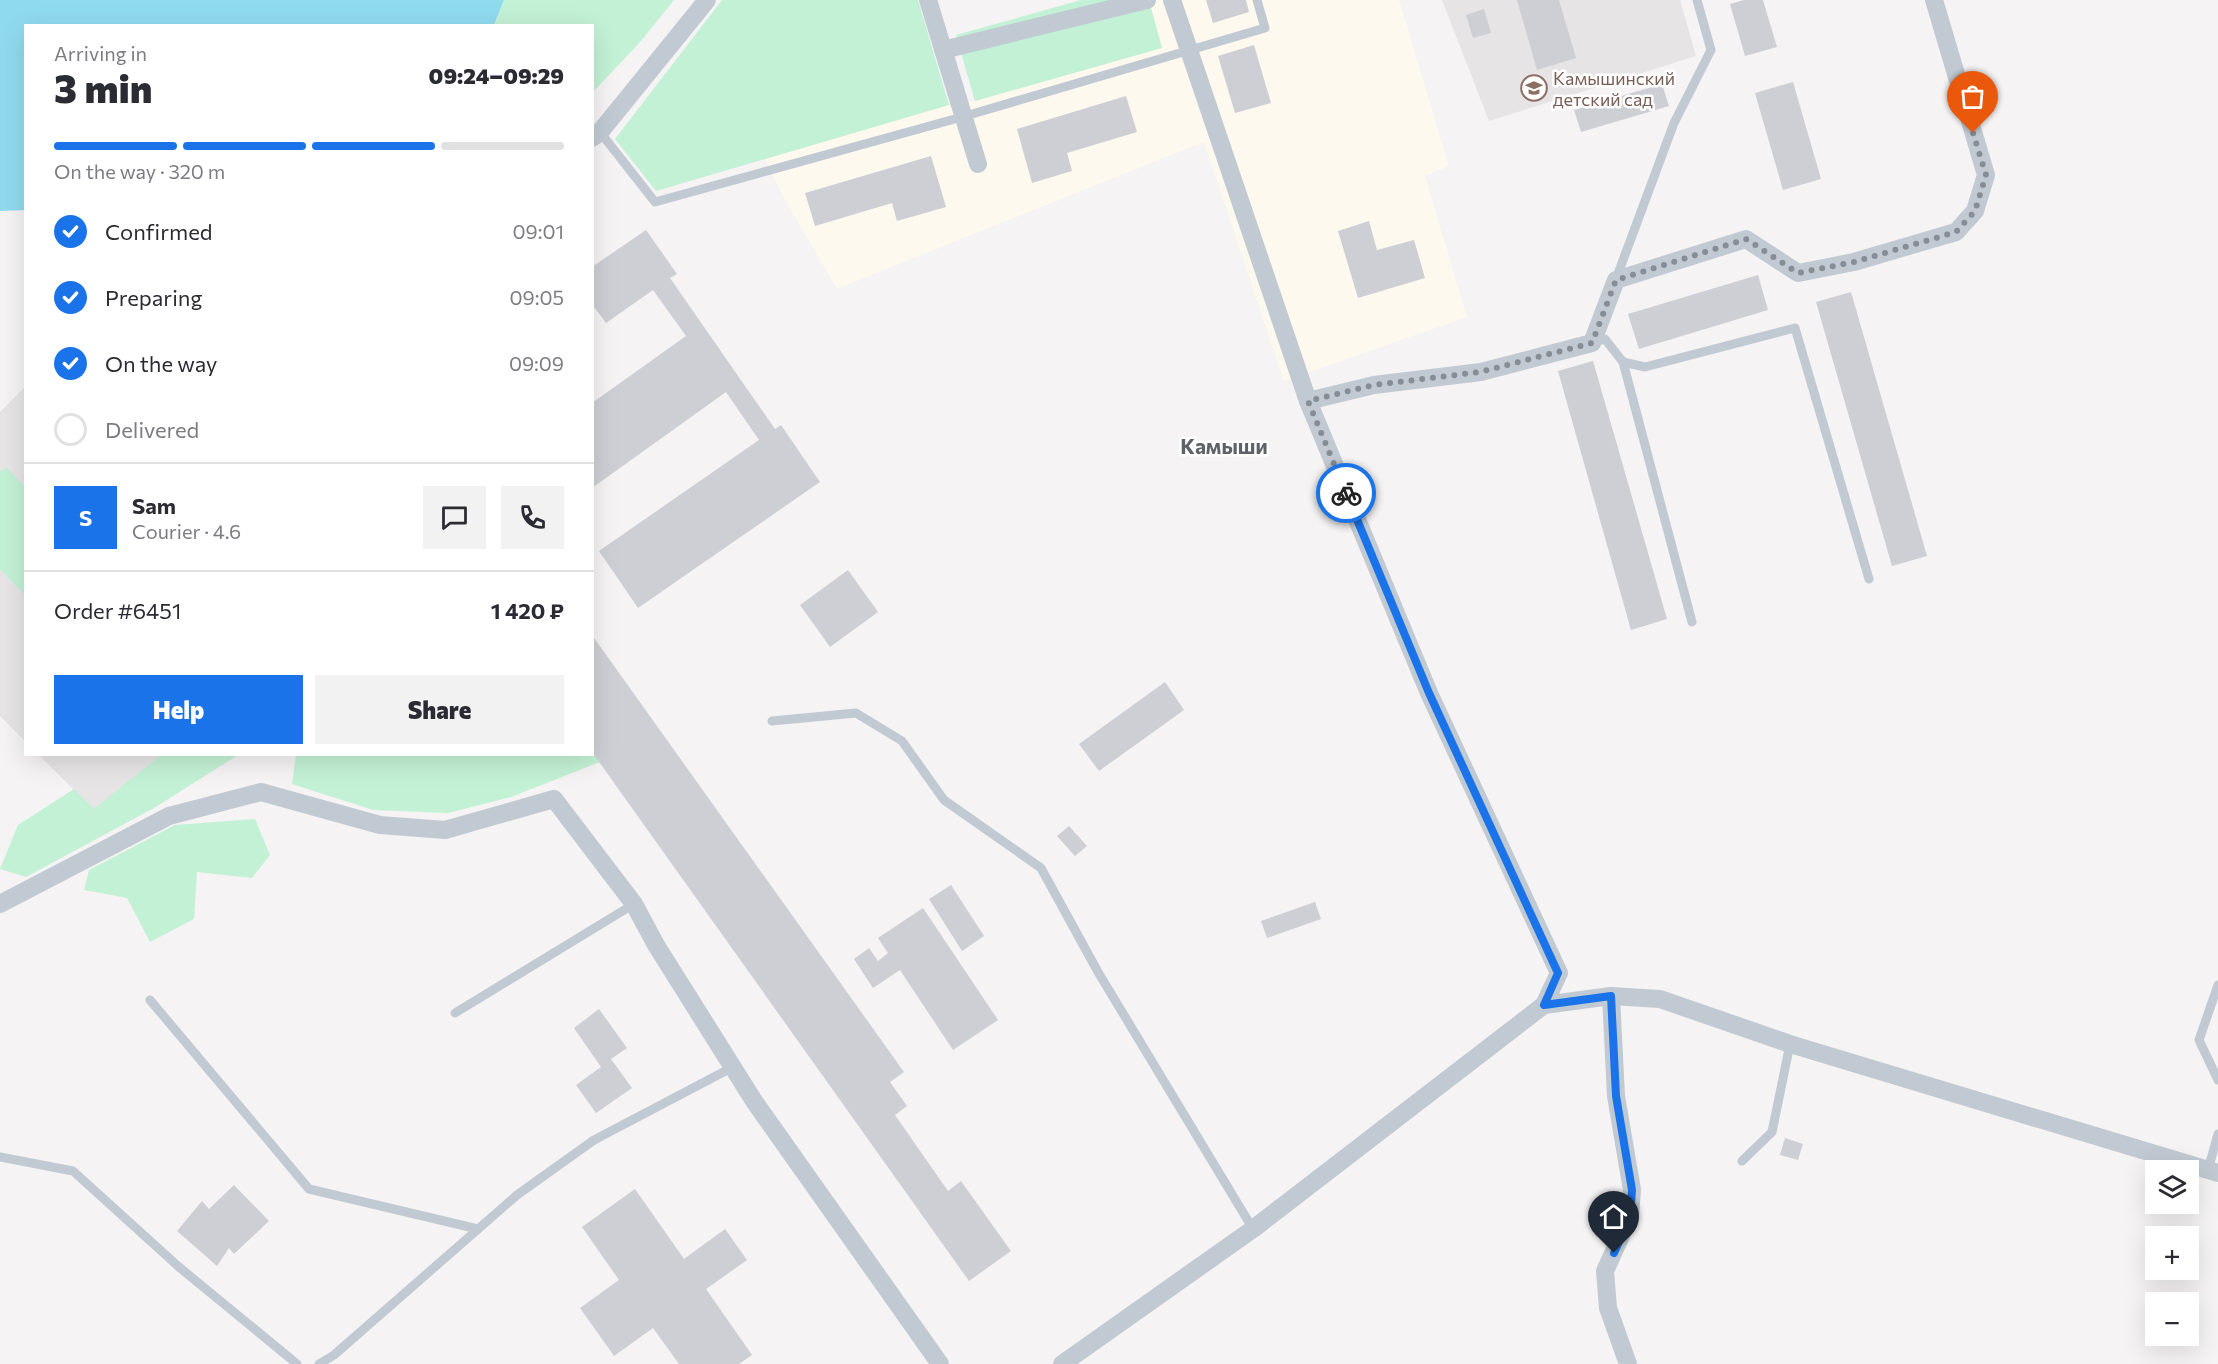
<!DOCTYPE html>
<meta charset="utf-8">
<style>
body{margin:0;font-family:Commissioner,sans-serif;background:#f2f2f3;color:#2b2b33;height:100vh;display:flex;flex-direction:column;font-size:22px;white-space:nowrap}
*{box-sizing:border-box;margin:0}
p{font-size:20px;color:#7c7c81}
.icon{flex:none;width:33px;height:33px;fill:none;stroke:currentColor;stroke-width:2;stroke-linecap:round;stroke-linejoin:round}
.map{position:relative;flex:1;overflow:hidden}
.drawer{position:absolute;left:24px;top:24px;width:570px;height:732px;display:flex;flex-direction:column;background:#fff;border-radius:0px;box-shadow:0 6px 24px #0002}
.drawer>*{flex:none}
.tools{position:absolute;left:2145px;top:1160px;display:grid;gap:12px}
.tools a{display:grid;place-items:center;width:54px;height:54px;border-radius:0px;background:#fff;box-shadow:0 6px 24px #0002;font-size:30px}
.pin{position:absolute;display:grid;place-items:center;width:51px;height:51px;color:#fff;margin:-62px -26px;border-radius:50% 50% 50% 0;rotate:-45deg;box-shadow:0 0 6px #0007}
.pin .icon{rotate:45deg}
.courier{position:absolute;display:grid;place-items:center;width:60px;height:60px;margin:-30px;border:4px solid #1a73e8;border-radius:50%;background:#fff;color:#222;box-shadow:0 2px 8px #0007}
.headline em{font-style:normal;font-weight:800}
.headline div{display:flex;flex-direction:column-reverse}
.headline{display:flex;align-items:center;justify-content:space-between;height:102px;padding:0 30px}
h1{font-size:39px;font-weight:800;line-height:45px}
.bar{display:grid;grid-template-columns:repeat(4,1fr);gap:9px 6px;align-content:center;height:72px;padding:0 30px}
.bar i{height:8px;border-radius:4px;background:#e1e1e2}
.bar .on{background:#1a73e8}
.bar p{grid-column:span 4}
.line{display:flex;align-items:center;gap:15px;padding:0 30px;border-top:2px solid #e1e1e2}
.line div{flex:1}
.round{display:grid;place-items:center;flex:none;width:63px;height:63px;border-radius:0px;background:#f2f2f3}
ol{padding:0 30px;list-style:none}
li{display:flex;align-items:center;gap:18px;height:66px}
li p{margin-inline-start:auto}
li .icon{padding:6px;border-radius:50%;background:#1a73e8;color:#fff;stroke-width:4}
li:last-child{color:#7c7c81}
li i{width:33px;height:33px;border:3px solid #e1e1e2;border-radius:50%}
.cta{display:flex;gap:12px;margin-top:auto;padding:12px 30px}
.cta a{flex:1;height:69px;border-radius:0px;background:#1a73e8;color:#fff;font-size:24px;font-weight:800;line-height:69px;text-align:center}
.cta a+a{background:#f2f2f3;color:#2b2b33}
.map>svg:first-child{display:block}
</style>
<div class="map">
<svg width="2218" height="1364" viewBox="0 0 2218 1364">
<rect width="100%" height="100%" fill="#f5f3f3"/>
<polygon fill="#fdf9ef" points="1149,0 1399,0 1449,166 1425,176 1467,317 1284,381 1204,142 837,289 780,191 765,159 949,105 975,101 1161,48"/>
<g fill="#e6e4e5">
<polygon points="1442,0 1680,0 1696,56 1489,121"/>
<polygon points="25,387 25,741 0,716 0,412"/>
<polygon points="39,755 161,755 94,810"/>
</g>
<g fill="#c3f1d5">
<polygon points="504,0 674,0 641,41 593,92 592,26 494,26"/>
<polygon points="722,0 918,0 949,105 656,191 615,139"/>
<polygon points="1081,0 1149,0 1162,48 975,101 956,35"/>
<polygon points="6,467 25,487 25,595 0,569 0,472"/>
<polygon points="593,752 600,762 511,797 448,813 373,810 292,784 296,755 592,754"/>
<polygon points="161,755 238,755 154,808 26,877 0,869 18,825 74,789 94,809"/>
<polygon points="255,819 270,855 252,878 197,872 194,919 150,942 127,898 84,890 89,870 175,825"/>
</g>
<polygon fill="#90daee" points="0,0 504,0 494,25 26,26 25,210 0,211"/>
<g fill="#cdcfd5">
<polygon points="1206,0 1246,0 1249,12 1213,23"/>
<polygon points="1517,0 1559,0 1576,58 1537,70"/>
<polygon points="1744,0 1763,0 1777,47 1745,56 1730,4"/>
<polygon points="1484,9 1491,33 1473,38 1466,15"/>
<polygon points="1254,45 1271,103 1235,113 1218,56"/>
<polygon points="1793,82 1821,179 1783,190 1755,93"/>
<polygon points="1662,84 1669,106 1581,132 1574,110"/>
<polygon points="1126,96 1137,132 1067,153 1072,171 1032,183 1017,129"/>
<polygon points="931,156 946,207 897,221 892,203 815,226 805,193"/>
<polygon points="1369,221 1377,250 1414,240 1425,278 1358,298 1338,231"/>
<polygon points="646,230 677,274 670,278 775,429 781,425 820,482 638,608 599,551 759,440 726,392 592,488 592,403 686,336 653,290 606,323 592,304 592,267"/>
<polygon points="1758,275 1768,310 1639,349 1628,314"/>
<polygon points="1851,292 1927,556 1892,566 1816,302"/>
<polygon points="1593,361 1667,619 1631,630 1558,371"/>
<polygon points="848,570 878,612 830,647 800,605"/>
<polygon points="592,635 904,1072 890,1082 907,1106 895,1115 948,1191 961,1181 1011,1251 969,1281 592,752"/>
<polygon points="1165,682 1184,710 1099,771 1079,744"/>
<polygon points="1069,826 1087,846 1075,856 1057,836"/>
<polygon points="951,885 984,936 962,951 929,899"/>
<polygon points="1315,902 1321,919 1267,938 1261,921"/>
<polygon points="923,908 998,1020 953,1050 900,970 873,988 854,959 869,948 878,961 888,953 878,938"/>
<polygon points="599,1009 627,1048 611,1059 632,1088 596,1113 576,1085 601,1067 574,1028"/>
<polygon points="1785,1138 1803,1144 1798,1160 1780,1155"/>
<polygon points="234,1185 269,1221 234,1254 229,1248 217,1266 177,1231 202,1201 209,1209"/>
<polygon points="635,1189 684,1259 725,1229 747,1260 706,1289 752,1355 739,1364 679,1364 653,1328 614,1356 580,1308 619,1280 582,1227"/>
</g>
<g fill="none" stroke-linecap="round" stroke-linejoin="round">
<g stroke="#c1cad2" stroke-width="9">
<polyline points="600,132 655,202 962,117 1265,28 1257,0"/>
<polyline points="1616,279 1674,123 1711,50 1697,0"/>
<polyline points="1592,343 1605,339 1623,362 1692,622"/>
<polyline points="1623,362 1645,367 1795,328 1869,579"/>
<polyline points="772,721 856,713 902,741 944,800 1041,868 1098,972 1253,1229"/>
<polyline points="2218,985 2199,1040 2218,1080"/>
<polyline points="150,1000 309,1189 478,1229"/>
<polyline points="455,1013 634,904"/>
<polyline points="0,1157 73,1171 179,1267 297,1364"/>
<polyline points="1742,1161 1772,1132 1790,1044"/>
<polyline points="2208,1170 2218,1134"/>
<polyline points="319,1364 334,1355 517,1195 594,1140 733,1067"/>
</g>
<g stroke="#c1cad2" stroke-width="18">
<polyline points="928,0 978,164"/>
<polyline points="943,50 1147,0"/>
<polyline points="592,138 600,132 707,0"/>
<polyline points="1308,401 1374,385 1481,372 1592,343 1616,280 1746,239 1798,273 1854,262 1956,232 1975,211 1986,175 1934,0"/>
<polyline points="0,904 169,816 261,792 380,825 445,830 554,799 634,904 656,945 754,1101 940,1364"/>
<polyline points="1611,996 1616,1096 1632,1190 1630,1216 1605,1271 1608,1308 1628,1364"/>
<polyline points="1544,1005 1611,996 1660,999 1790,1044 2218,1173"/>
<polyline points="1062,1364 1253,1229 1544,1005 1559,973 1429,693 1308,401 1172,0"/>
</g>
</g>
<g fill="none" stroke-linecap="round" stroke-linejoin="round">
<polyline stroke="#868d94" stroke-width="6" stroke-dasharray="0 10.8" points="1346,493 1308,401 1374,385 1480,372 1592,343 1616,280 1746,239 1798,273 1854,262 1956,232 1975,211 1986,175 1973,133"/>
<polyline stroke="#1a73e8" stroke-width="8" points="1346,493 1429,693 1558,973 1544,1005 1611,996 1616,1096 1632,1190 1630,1216 1614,1253"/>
</g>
<defs>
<g id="school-ring" transform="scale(1.35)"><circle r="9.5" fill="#fff" stroke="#8d6e63" stroke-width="1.5"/><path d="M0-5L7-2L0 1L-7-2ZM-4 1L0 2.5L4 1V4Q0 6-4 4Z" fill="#8d6e63"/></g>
</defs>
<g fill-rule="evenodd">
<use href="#school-ring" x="1534" y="88"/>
</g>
<g text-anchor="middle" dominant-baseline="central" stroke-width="5" stroke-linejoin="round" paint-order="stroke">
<g font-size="18" fill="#785e54" stroke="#fff" text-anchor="start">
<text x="1553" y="78">Камышинский<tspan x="1553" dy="21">детский сад</tspan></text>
</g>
<g font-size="21" font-weight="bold" fill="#5f6368" stroke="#fff">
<text x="1224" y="445">Камыши</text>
</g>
</g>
</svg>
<div class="tools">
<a><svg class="icon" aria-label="layers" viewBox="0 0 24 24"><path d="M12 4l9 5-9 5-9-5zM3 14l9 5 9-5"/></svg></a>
<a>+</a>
<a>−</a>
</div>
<div class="pin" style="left:1973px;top:133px;background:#ea580c"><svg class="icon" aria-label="bag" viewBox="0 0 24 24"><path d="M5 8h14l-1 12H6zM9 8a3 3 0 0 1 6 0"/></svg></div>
<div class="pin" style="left:1614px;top:1253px;background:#1f2937"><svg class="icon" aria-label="home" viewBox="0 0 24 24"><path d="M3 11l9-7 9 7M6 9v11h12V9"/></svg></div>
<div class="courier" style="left:1346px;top:493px"><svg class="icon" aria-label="bike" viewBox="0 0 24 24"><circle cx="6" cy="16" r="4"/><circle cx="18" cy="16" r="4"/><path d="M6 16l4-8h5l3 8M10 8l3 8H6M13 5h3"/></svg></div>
<section class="drawer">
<div class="headline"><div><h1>3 min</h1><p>Arriving in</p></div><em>09:24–09:29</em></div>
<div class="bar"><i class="on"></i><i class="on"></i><i class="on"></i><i></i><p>On the way · 320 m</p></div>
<ol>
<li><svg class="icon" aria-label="check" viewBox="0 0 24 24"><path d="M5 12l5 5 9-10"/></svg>Confirmed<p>09:01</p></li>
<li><svg class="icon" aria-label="check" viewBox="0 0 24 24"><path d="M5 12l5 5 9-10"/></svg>Preparing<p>09:05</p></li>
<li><svg class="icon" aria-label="check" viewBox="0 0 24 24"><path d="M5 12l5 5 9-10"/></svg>On the way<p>09:09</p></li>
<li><i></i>Delivered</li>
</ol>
<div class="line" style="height:108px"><b class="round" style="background:#1a73e8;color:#fff">S</b><div><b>Sam</b><p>Courier · 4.6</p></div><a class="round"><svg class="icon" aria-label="chat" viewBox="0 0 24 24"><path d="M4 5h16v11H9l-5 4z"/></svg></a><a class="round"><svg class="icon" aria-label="phone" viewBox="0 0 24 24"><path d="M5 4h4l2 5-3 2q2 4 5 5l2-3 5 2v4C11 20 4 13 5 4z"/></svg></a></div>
<div class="line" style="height:78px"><div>Order #6451</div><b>1 420 ₽</b></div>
<div class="cta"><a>Help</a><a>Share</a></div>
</section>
</div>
